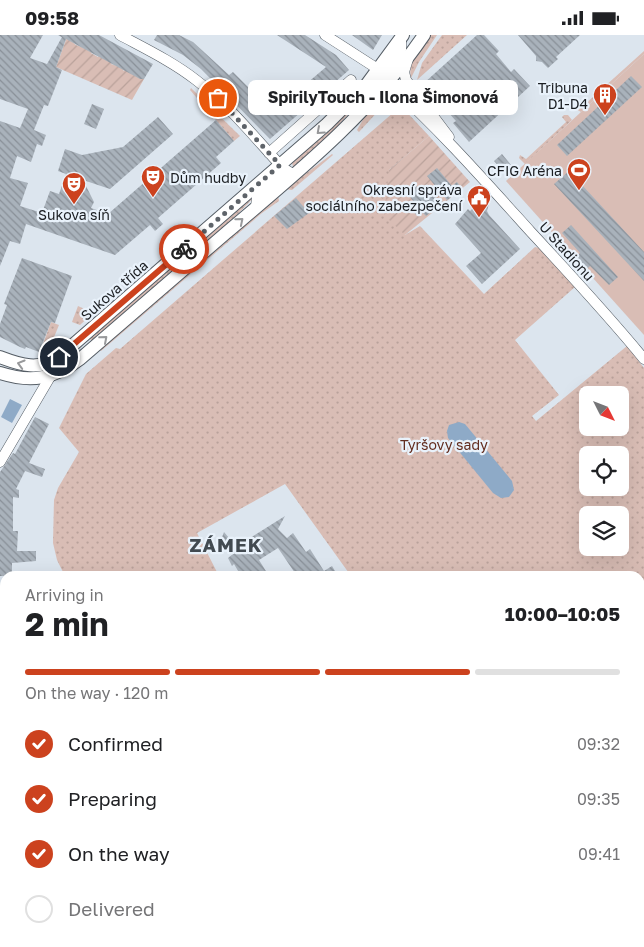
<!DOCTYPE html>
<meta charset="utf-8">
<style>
body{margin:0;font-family:"Golos Text",sans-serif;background:#f6f6f6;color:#202124;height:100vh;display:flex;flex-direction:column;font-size:19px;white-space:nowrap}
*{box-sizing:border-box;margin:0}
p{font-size:16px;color:#757577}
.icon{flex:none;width:28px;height:28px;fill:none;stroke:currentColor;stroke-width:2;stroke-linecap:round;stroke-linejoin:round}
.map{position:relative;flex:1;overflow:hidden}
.details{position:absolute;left:0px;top:536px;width:645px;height:376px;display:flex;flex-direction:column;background:#fff;border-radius:15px 15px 0 0;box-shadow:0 5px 20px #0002}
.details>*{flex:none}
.needle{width:32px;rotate:132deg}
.controls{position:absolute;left:579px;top:351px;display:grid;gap:10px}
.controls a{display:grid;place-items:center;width:50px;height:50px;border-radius:8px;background:#fff;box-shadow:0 5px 20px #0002;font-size:25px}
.pin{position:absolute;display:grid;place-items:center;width:42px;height:42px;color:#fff;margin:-21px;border:2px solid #fff;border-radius:50%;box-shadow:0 1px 5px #0007}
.courier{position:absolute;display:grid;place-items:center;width:50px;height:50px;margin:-25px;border:4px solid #cc421e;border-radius:50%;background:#fff;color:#222;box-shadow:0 1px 6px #0007}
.bubble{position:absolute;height:35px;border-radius:8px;background:#fff;box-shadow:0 5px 20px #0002;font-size:16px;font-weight:700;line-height:35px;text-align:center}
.headline em{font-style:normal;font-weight:700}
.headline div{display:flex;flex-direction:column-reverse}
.headline{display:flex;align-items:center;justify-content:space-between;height:85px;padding:0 25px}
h1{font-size:32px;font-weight:700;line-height:38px}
.bar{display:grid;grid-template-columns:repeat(4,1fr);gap:8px 5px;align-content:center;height:60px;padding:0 25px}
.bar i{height:6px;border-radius:4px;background:#e0e0e0}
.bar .on{background:#cc421e}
.bar p{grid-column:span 4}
ol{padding:0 25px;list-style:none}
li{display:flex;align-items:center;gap:15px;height:55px}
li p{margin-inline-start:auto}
li .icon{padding:5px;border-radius:50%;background:#cc421e;color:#fff;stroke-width:4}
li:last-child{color:#757577}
li i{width:28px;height:28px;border:2px solid #e0e0e0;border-radius:50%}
.status{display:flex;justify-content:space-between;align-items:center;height:35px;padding:0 25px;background:#fff;direction:ltr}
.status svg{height:14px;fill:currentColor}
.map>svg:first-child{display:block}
</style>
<div class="status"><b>09:58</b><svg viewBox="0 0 49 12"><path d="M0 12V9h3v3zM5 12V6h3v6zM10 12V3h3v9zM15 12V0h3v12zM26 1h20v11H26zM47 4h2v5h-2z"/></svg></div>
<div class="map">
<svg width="644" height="912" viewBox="0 0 644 912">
<defs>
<pattern id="grass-dots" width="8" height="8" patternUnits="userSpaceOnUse" patternTransform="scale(1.25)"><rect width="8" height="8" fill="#d9bdb5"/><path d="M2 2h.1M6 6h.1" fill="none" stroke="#baa29b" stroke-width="1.8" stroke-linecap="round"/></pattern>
<pattern id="garden-furrows" width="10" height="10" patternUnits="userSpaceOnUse" patternTransform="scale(1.25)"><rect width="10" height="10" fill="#d9bdb5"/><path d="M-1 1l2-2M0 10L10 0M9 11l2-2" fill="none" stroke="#baa29b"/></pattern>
<pattern id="building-back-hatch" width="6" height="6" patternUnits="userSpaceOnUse" patternTransform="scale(1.25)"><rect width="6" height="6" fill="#a9b2bb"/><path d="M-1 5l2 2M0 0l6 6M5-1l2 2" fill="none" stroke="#899098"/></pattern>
</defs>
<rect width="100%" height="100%" fill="#dce5ee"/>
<g fill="url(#grass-dots)" fill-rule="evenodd">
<path d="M430 0H437L419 27 411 43C407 26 421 13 430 0Z"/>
<polygon points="442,0 467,0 417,45 422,28"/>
<polygon points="644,16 644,19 581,77 576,74 577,67 583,71"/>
<polygon points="191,53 240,101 234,106 190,55"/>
<polygon points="369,56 323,107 293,132 292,127"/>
<polygon points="379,66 381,73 359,97 357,95 365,81"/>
<path d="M401 71 429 101 389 135 405 200 420 191 484 259 535 212 539 213 575 252 515 305 559 360 532 381 536 386 627 311 644 333V719H640V541H351L285 449 197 498 219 541H65L57 525 53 508 54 465 58 453 79 417 59 393 86 339 116 313 120 314ZM588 360H620V392H588ZM588 420H620V452H588ZM588 480H620V512H588Z"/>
<polygon points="564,80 568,80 572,85 525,129 519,123 520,120 526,124 566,87 562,82"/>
<polygon points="332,119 333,120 292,155 285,154"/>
<polygon points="267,149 219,198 93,307 89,303"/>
<polygon points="278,160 279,166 262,178 101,316 99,314"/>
<polygon points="78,271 93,278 80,290 72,287"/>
<polygon points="51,287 59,290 50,312 43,309"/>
<polygon points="644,867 644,912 623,912 625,908 640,908 640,876"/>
<path d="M194 908H292C260 912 227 912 194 911Z"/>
</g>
<g fill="url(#garden-furrows)">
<polygon points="67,2 76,10 92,16 91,18 98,22 99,20 102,21 101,23 112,26 111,29 124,33 123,36 126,34 144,44 132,65 56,32"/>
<polygon points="429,101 470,147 405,200 384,180 389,135"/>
</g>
<g fill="#d9bdb5">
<polygon points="644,19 644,300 506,146"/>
<polygon points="141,908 194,908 195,912 142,912"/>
</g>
<g fill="#8eaac7">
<polygon points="10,364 22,370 12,388 1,382"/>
<polygon points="459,387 465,389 512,446 514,455 509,462 501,463 493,458 448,403 447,396 449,390"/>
</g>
<g fill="url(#building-back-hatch)">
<polygon points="0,0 43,0 30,23 47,29 62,2 65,4 58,0 99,0 153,29 144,44 140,44 66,4 56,32 62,35 48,71 44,70 34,95 46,100 42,111 37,109 31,127 17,121 10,143 28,148 20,171 42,178 50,156 59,159 66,139 58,136 65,114 82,120 123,112 158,82 173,99 110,154 83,145 94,167 91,173 108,179 216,85 234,106 216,122 221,128 158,183 163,189 155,196 150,190 115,220 26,189 20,209 10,206 0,231 0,86 20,93 28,74 0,64"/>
<polygon points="157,0 179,0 193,7 229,40 233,37 273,77 326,32 277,0 305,0 336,20 349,35 270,104 201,34 183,20 154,5"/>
<polygon points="352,0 382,0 373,15"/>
<polygon points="477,0 484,0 499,16 496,19 511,37 514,34 530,51 469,107 453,88 456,86 423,49"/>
<polygon points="518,0 580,0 556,22 558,24 548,33 542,27 536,26 536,21"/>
<polygon points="631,41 642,52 567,121 557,110"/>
<polygon points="92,69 104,74 96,94 84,89"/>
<polygon points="502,119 511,130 504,137 494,126"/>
<polygon points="437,133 452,151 457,147 462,153 447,165 427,141"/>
<polygon points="569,136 644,217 644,246 554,149"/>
<polygon points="414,150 416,151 443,167 426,181 421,176 416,180 411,172 415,169 411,163 409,153"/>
<polygon points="296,163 309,178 287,194 274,181"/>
<polygon points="490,165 487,176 489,180 520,214 482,249 466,231 481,218 455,189 468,174 470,176 476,170 480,175"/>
<polygon points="571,190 618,242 609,250 590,231 586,235 575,222 580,218 562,198"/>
<polygon points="22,223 72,241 55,288 51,287 39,317 26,312 25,314 20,312 0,302 0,289 7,270 4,269"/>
<polygon points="35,382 49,389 29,428 45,434 42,442 25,436 16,454 19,455 19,463 13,462 13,496 18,496 17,516 36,516 36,526 12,528 12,541 0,541 0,437 13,418 15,419"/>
<polygon points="285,481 278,494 287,503 293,498 306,517 310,514 324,536 332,531 338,541 297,541 278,513 259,525 269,541 241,541 234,529 232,531 228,523 233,519 219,510 224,497 234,509 240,505 242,508"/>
</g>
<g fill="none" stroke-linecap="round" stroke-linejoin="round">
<g stroke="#555d65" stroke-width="11">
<g id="minor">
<path d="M120 0C146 14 173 27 196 45 229 70 255 103 283 133L291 138H296"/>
<polyline points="325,0 384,38"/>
<polyline points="408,24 404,37 406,45 449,102"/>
<polyline points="387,39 401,15 401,3"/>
<path d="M386 40 388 48C439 94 484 145 530 196 569 238 608 280 644 324"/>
<polyline points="362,67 378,48 381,40 378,36"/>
<polyline points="269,118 351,45"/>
<polyline points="256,173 257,162 282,139 283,135 280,131"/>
<polyline points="0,427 50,342"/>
<polyline points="0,618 5,619"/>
<polyline points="640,773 644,772"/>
<polyline points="0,885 5,887"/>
<polyline points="48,908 58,912"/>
<polyline points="367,912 375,908"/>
</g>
</g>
<g stroke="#555d65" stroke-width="14">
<g id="tertiary">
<path d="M0 322C21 330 39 336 59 322L327 89 367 49 403 0"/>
<path d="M0 338C31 348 54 344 80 324 129 282 177 240 226 198 298 137 371 78 424 0"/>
</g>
</g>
<use href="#minor" stroke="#fff" stroke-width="10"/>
<use href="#tertiary" stroke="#fff" stroke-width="12"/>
</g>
<defs><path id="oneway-chevron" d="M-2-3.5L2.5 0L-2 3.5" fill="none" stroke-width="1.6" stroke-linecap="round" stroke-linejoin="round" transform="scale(1.25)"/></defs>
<g stroke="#98999b">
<use href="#oneway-chevron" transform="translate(320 96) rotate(138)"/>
<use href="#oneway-chevron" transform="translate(240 186) rotate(-40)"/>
<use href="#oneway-chevron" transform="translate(104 304) rotate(-41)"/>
<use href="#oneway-chevron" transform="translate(21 329) rotate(-164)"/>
</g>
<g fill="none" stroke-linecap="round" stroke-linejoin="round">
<polyline stroke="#5e6369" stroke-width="5" stroke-dasharray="0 9" points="184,214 280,130 218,63"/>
<polyline stroke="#cc421e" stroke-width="6" points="59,322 184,214"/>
</g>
<defs>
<g id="building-pin" transform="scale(1.25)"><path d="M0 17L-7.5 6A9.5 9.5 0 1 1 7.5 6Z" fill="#cc421e" stroke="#e9f2fb"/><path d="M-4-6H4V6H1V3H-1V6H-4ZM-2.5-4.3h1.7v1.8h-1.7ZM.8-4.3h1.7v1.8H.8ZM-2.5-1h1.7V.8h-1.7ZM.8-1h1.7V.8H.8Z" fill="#fff"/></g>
<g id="stadium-pin" transform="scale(1.25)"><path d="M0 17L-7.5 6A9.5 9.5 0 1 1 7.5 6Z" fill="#cc421e" stroke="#e9f2fb"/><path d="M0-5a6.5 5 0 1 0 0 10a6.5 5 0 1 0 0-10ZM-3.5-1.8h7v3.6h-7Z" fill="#fff"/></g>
<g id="theatre-pin" transform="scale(1.25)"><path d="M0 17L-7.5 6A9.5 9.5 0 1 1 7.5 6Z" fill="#cc421e" stroke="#e9f2fb"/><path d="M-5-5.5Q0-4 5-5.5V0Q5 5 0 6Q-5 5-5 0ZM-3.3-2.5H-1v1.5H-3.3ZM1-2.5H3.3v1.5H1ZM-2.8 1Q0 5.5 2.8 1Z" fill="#fff"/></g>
<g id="civic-pin" transform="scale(1.25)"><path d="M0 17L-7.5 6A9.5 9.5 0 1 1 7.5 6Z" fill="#cc421e" stroke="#e9f2fb"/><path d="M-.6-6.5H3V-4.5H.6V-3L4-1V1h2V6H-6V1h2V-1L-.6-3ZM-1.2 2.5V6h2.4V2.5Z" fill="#fff"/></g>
</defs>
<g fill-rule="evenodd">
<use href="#building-pin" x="605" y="60"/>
<use href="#stadium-pin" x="579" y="135"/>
<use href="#theatre-pin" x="153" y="142"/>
<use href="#theatre-pin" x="74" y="149"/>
<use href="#civic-pin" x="479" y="162"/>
</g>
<g text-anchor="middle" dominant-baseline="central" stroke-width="4.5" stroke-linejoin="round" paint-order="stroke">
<g font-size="14" fill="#1a1d21" stroke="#e9f2fb" text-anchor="end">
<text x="588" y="52">Tribuna<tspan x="588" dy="16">D1-D4</tspan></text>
<text x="562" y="135">CFIG Aréna</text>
<text x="170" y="142" text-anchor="start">Dům hudby</text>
<text x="462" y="154">Okresní správa<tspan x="462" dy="16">sociálního zabezpečení</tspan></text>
<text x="74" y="179" text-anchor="middle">Sukova síň</text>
</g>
<g font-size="14" fill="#1a1d21" stroke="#e9f2fb">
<text transform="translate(567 216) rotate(48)">U Stadionu</text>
<text transform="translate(114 255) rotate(-41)">Sukova třída</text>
</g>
<g font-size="14" fill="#632d1f" stroke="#e9f2fb">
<text x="444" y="409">Tyršovy sady</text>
</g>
<g font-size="19" font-weight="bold" letter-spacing="1" fill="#424a51" stroke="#e9f2fb">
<text x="226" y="509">ZÁMEK</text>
</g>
</g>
</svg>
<div class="controls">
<a><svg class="needle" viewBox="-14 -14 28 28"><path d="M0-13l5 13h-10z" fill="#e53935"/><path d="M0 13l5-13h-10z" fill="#757577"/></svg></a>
<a><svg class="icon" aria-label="locate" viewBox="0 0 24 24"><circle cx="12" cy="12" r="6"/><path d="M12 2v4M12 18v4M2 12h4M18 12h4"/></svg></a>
<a><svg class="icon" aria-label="layers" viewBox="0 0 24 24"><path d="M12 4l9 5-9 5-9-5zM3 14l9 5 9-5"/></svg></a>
</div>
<div class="pin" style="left:218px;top:63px;background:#ea580c"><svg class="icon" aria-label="bag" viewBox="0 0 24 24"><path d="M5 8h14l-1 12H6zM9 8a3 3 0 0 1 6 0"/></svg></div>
<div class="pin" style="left:59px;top:322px;background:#1f2937"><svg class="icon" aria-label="home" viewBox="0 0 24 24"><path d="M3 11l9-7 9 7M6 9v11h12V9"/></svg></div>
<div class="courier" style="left:184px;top:214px"><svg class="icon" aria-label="bike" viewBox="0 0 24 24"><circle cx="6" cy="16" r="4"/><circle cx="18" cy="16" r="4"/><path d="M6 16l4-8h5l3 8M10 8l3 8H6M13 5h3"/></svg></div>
<div class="bubble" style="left:248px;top:45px;width:270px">SpirilyTouch - Ilona Šimonová</div>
<section class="details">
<div class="headline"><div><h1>2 min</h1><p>Arriving in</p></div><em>10:00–10:05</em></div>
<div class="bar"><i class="on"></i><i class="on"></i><i class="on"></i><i></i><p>On the way · 120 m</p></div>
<ol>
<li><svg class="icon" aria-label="check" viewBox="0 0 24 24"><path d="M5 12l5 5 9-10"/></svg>Confirmed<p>09:32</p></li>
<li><svg class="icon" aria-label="check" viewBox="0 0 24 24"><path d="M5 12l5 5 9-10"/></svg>Preparing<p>09:35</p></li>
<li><svg class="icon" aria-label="check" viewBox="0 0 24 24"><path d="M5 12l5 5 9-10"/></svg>On the way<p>09:41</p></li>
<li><i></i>Delivered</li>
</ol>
</section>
</div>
